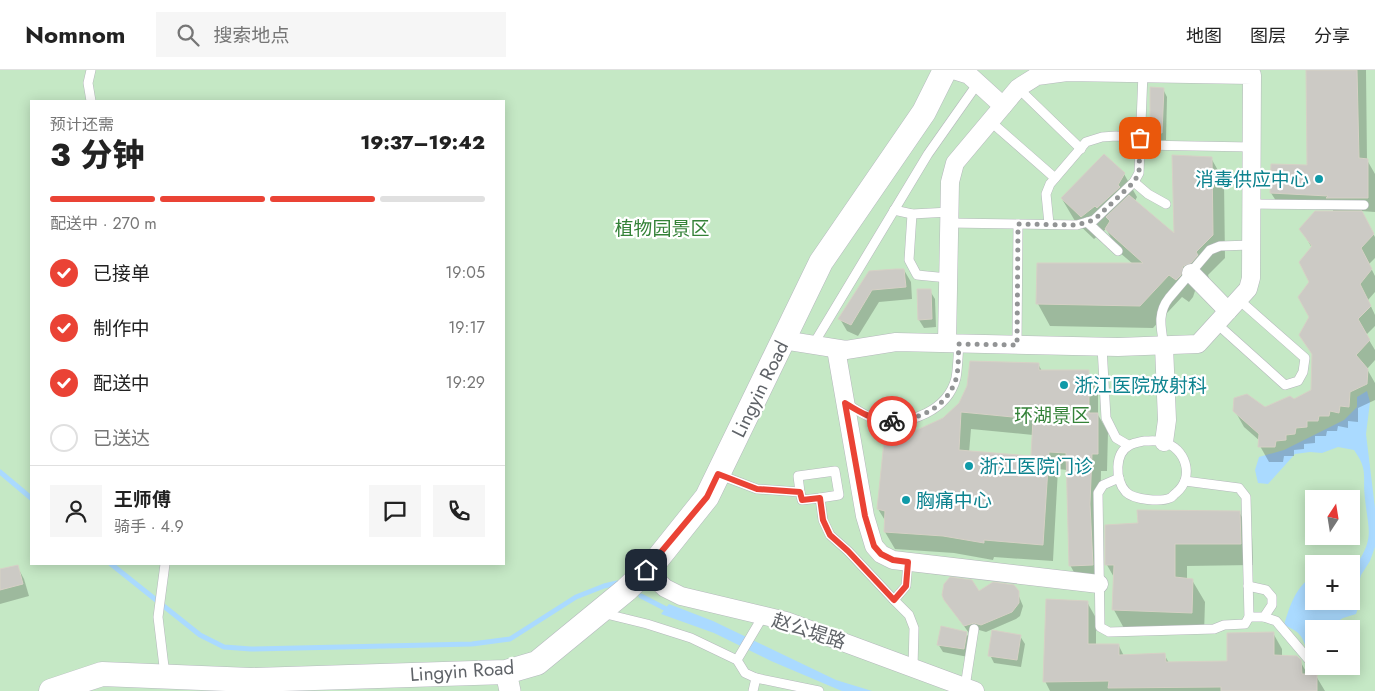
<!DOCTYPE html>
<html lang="zh">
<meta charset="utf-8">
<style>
body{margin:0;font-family:Jost,"Noto Sans SC",sans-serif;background:#f6f6f6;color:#222;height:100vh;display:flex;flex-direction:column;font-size:19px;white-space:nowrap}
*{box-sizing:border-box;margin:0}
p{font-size:16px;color:#767676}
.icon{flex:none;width:28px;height:28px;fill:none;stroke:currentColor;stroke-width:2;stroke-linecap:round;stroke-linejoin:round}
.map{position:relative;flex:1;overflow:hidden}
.details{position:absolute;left:30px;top:30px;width:475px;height:465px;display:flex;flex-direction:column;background:#fff;border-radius:0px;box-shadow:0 2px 12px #0003}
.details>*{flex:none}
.needle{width:32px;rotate:12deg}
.buttons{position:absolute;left:1305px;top:420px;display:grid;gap:10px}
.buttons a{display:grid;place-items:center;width:55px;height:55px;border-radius:0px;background:#fff;box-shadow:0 2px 12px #0003;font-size:25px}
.pin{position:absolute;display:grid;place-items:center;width:42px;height:42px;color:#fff;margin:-21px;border-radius:10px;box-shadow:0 2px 8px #0006}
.courier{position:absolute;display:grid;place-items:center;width:50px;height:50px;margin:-25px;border:4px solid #ea4335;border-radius:50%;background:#fff;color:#222;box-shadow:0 1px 6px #0007}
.summary em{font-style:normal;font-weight:800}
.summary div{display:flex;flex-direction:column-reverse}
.summary{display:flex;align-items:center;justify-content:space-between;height:85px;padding:0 20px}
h1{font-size:32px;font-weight:800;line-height:38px}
.bar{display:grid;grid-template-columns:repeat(4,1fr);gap:8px 5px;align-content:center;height:60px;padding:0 20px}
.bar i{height:6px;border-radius:4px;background:#e0e0e0}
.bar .active{background:#ea4335}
.bar p{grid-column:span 4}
.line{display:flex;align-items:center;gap:12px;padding:0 20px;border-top:1px solid #e0e0e0}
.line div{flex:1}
.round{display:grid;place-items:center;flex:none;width:52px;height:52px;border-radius:0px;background:#f6f6f6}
ol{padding:0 20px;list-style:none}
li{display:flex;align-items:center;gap:15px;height:55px}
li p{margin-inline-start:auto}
li .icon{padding:5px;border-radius:50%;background:#ea4335;color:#fff;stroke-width:4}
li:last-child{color:#767676}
li i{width:28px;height:28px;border:2px solid #e0e0e0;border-radius:50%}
header{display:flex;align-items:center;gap:30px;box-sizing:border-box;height:70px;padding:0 25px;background:#fff;border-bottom:1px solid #e0e0e0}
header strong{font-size:24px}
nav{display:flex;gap:28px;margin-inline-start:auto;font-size:18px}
.search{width:350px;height:45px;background:#f6f6f6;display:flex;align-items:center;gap:12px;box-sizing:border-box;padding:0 18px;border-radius:0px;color:#767676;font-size:19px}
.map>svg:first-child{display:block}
</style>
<header>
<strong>Nomnom</strong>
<div class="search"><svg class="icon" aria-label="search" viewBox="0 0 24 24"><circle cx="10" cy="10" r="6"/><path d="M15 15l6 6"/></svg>搜索地点</div>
<nav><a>地图</a><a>图层</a><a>分享</a></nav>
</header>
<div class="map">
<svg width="1375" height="621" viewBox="0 0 1375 621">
<rect width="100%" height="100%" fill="#f1efe8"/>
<path fill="#c5e8c5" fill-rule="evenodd" d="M0 0H1375V621H0ZM31 31H504V494H31ZM1314 429H1351V466H1314ZM1314 494H1351V531H1314ZM1314 559H1351V596H1314Z"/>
<g fill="#aadaff">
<path d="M1367 321 1370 332 1366 364 1375 438V477L1370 491 1361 505 1358 516 1359 535 1356 544 1343 548 1332 555 1331 559H1314V583L1307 581C1302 565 1300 562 1284 555 1290 535 1296 516 1314 505V531H1351V496L1356 495C1375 468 1368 459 1365 429 1362 406 1369 401 1354 380L1338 377 1322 383 1310 382 1295 384 1268 414 1258 413 1255 400 1259 387 1284 380 1344 350 1357 337V327Z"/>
<polygon points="669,534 713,551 836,610 872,621 842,621 837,619 771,591 714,563 661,544"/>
</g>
<g fill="#0003" fill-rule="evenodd">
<polygon points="1308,0 1366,0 1367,90 1375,104 1375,142 1361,141 1375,167 1375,188 1369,194 1375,206 1375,222 1368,230 1375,245 1375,256 1366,265 1375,280 1375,290 1367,299 1375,313 1375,330 1358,338 1358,352 1348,351 1348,358 1338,356 1337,361 1327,361 1326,366 1315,366 1315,373 1304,374 1304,379 1294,380 1294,386 1284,386 1283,392 1269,392 1260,376 1260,371 1244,357 1235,341 1265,338 1294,331 1312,321 1314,286 1301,265 1310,247 1312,178 1301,159 1333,142 1333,140 1280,137 1271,123 1309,96"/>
<polygon points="1163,19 1167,27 1166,70 1156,70 1151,62"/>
<polygon points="1104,85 1124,104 1137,127 1135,131 1176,166 1211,88 1224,111 1225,188 1208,205 1209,208 1204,215 1196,218 1193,227 1189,232 1182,227 1153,258 1050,256 1038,234 1133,194 1119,182 1106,159 1094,169 1075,151 1062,129"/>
<polygon points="904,200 911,212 912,229 879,232 858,266 847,261 840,249 869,202"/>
<polygon points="930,221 935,229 936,257 924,258 919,250"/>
<path d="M1038 294 1042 301 1088 302 1098 319V345L1108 362 1107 401H1101L1100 452 1102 512 1080 513 1070 495 1067 400 1058 399 1053 491 994 487 993 490 954 483 895 479 885 462 886 452 878 439 918 361 944 349ZM971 359 1033 365V388L969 383Z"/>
<polygon points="1239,442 1252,464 1253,495 1187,496 1187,509 1192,510 1205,532 1204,564 1126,562 1114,540 1115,509 1107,495 1106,456 1139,455"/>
<polygon points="17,496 24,509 29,526 0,534 0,501"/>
<polygon points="978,523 1018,524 1023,536 1020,546 1016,549 986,562 979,560 969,563 945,530"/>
<polygon points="1087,532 1096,548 1096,575 1119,576 1124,586 1164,584 1169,593 1228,592 1273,563 1282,579 1282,587 1300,591 1308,605 1316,606 1325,621 1050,621 1045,611"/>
<polygon points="966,563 971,571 968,587 943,582 938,574"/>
<polygon points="1020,566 1025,574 1021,597 994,593 990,585"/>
</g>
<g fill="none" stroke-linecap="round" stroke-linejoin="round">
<g stroke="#aadaff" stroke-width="5">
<polyline points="0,402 31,428"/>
<polyline points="111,494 200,565 224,577 251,579 472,574 510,569 576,527 604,516 617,513"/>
<polyline points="641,526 670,541"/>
</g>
</g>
<g fill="#cccac5" stroke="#d6d1c6" fill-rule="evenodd">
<polygon points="1306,0 1357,0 1359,88 1368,89 1368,128 1326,128 1328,126 1270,123 1271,94 1307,95"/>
<polygon points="1150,17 1164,18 1162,63 1150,62"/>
<polygon points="1104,84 1125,103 1118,115 1120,117 1097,138 1095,136 1081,147 1061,128"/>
<polygon points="1172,85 1212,87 1213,165 1196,182 1198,185 1191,193 1183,196 1181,205 1176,210 1169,205 1140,236 1036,234 1037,193 1143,193 1105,159 1110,151 1106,147 1129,125 1174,163"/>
<polygon points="1315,141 1362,141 1374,164 1361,178 1372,199 1360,214 1371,236 1358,249 1370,270 1356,285 1368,299 1367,314 1350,322 1349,337 1340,336 1339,343 1330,341 1329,346 1319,346 1318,351 1307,351 1307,357 1296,358 1295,364 1286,365 1286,370 1276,371 1275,377 1258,377 1259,364 1233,341 1234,328 1247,324 1265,337 1290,326 1294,329 1311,320 1312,284 1299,265 1309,247 1298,227 1309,212 1299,192 1312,176 1299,159"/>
<polygon points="896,199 904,199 906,217 872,220 851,255 838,249 869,201"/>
<polygon points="917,219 931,219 932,249 918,250"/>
<path d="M970 291 1039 293V300H1089V343H1098V384H1092L1090 434 1093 495 1069 496 1066 383 1049 382 1043 475 984 470V473L943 466 884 462 885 441 877 439 885 362 917 360 943 348 959 333 967 316ZM961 342 1033 349 1031 386 959 380Z"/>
<polygon points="1137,440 1240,441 1241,474 1175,474 1175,507 1193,509 1192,543 1112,540 1114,495 1105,495 1105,455 1138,453"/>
<polygon points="18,495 23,514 0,520 0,499"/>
<polygon points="950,507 972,510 979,521 993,512 1014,515 1019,521 1019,533 1012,542 981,555 974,553 964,556 944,530 942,525 944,514"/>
<polygon points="1046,529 1088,531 1088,574 1119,574 1119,585 1165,583 1166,592 1227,591 1227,563 1274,562 1274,585 1297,586 1301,590 1302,604 1317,604 1317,621 1221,621 1221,617 1108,618 1109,611 1043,612"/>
<polygon points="941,556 967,562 964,579 937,575"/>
<polygon points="992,560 1021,565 1017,590 988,586"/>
</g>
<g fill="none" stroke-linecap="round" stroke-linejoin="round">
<g stroke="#b5b8bc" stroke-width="10">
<g id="service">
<polyline points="1018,18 1081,79"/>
<polyline points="91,31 88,13 91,0"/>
<polyline points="990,51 1055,108"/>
<polyline points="1140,75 1251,77"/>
<polyline points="1134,112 1148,124 1166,134"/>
<polyline points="1251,134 1364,135"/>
<polyline points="894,140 912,144 950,142"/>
<polyline points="912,144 909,190 917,205 948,208"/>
<polyline points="1087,152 1118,181"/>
<polyline points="949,153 1077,155 1094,150 1134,112 1139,103 1143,3"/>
<polyline points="1049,154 1046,124 1050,114 1086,72 1102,67 1116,66 1141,68"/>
<polyline points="1216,253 1285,315 1298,311 1303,302 1305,288 1238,229"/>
<polyline points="813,275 928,84 978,13"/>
<polyline points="1017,275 1018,154"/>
<path d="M1164 276C1161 258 1157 243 1169 228L1210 180 1220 176 1251 175"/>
<polyline points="1102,277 1106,348 1116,368 1128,375"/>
<path d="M845 333C856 339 867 348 879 350 910 356 948 340 956 308 958 297 958 284 959 273"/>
<path d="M1144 371C1150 371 1158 370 1163 372 1186 378 1195 407 1176 423 1174 424 1173 427 1170 428 1161 432 1134 430 1126 422 1115 410 1114 383 1130 375 1134 373 1140 372 1144 371Z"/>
<polyline points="720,405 757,419 800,422 802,430 820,428 823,450 830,465 848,481 894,530"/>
<polyline points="1119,408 1103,415 1098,423 1100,557 1109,562 1214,559 1224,555 1245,554 1249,547 1246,427 1239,418 1185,411"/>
<polyline points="800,422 798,406 835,401 839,425 820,428"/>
<polyline points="908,492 906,516 894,530 909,545 914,558 913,598"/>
<polyline points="165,494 158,547 165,605"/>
<polyline points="1248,516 1266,520 1272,527 1272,535 1264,547 1249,547"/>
<polyline points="602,543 647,554 691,568 737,590 745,603 756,608 753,621"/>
<polyline points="1264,547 1276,551 1309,590 1314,592"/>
<polyline points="737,590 763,546"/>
<polyline points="756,608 819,621"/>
<polyline points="965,617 974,559"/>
</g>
</g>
<g stroke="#b5b8bc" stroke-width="19">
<g id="minor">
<polyline points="953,0 969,5 1003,36"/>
<polyline points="1191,203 1228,241"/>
<polyline points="783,270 846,280 896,272 1118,277 1198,274 1248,219 1251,208 1252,5 1067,2 1037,6 1018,18 955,93 950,112 947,273"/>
<polyline points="836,279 865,446 874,476 881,484 893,490 1099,514"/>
<polyline points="1164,372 1167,350 1164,276"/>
<polyline points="646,500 665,518 681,526 786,551 975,621"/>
</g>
</g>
<g stroke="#b5b8bc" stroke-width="22">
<polyline id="tertiary" points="506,602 510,621"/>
</g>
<g stroke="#b6babf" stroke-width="25">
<polyline id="secondary" points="51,621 102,604 251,610 506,602 537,593 626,520 655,492 707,427 821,192 924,42 945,0"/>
</g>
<use href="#service" stroke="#fff" stroke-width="9"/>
<use href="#minor" stroke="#fff" stroke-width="18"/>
<use href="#tertiary" stroke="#fff" stroke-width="21"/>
<use href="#secondary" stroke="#fff" stroke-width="24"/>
</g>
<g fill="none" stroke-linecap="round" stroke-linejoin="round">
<path stroke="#929495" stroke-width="5" stroke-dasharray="0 9" d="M892 351C920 350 947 337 956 309 959 298 958 285 959 274L1017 275 1018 154 1077 155 1094 150 1134 112 1139 103 1140 68"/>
<path stroke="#ea4335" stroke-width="6" d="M646 500 707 427 718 404 757 419 800 422 802 430 820 428 823 450 830 465 848 481 894 530 906 516 908 492 893 490 881 484 874 476 865 446 845 333C861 343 873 350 892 351"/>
</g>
<g fill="#0f9aa8" stroke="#fff" stroke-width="2">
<circle cx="1319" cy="109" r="5"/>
<circle cx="1064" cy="315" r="5"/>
<circle cx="969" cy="396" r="5"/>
<circle cx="906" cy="430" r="5"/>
</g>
<g text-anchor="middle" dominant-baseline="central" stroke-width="4.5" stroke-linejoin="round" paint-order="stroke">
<g font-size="19" fill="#0d838f" stroke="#fff" text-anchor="start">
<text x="1309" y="109" text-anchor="end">消毒供应中心</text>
<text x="1074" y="315">浙江医院放射科</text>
<text x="979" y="396">浙江医院门诊</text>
<text x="916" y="430">胸痛中心</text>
</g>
<g font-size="19" fill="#348238" stroke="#fff">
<text x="662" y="158">植物园景区</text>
<text x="1052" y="345">环湖景区</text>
</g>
<g font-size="19" fill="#5f6368" stroke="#fff">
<text transform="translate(760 319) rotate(-64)">Lingyin Road</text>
<text transform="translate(809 561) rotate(18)">赵公堤路</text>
<text transform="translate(462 601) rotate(-4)">Lingyin Road</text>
</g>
</g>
</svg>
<div class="buttons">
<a><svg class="needle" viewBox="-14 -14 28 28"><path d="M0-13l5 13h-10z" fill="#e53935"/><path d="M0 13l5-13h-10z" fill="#767676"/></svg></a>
<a>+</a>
<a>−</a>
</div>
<div class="pin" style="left:1140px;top:68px;background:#ea580c"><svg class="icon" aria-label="bag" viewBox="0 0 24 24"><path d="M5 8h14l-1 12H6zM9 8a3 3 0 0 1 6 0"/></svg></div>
<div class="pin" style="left:646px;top:500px;background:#1f2937"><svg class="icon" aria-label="home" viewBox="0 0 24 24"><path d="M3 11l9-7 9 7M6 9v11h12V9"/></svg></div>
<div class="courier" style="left:892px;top:351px"><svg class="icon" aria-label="bike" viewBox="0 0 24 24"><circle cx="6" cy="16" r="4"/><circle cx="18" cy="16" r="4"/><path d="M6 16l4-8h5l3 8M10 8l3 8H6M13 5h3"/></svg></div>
<section class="details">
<div class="summary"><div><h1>3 分钟</h1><p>预计还需</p></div><em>19:37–19:42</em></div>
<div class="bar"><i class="active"></i><i class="active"></i><i class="active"></i><i></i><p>配送中 · 270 m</p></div>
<ol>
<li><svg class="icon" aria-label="check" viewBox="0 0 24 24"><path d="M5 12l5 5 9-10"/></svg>已接单<p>19:05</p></li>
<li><svg class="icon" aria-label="check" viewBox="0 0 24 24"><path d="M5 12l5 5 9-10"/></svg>制作中<p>19:17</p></li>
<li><svg class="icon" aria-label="check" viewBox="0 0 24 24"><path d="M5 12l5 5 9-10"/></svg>配送中<p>19:29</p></li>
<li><i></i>已送达</li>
</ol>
<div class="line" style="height:90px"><a class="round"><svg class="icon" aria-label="person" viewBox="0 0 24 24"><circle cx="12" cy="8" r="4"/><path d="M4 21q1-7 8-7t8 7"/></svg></a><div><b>王师傅</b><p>骑手 · 4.9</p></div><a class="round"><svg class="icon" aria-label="chat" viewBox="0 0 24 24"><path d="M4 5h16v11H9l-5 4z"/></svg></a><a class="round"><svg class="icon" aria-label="phone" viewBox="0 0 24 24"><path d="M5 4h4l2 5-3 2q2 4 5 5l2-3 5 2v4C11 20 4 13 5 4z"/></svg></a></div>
</section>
</div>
